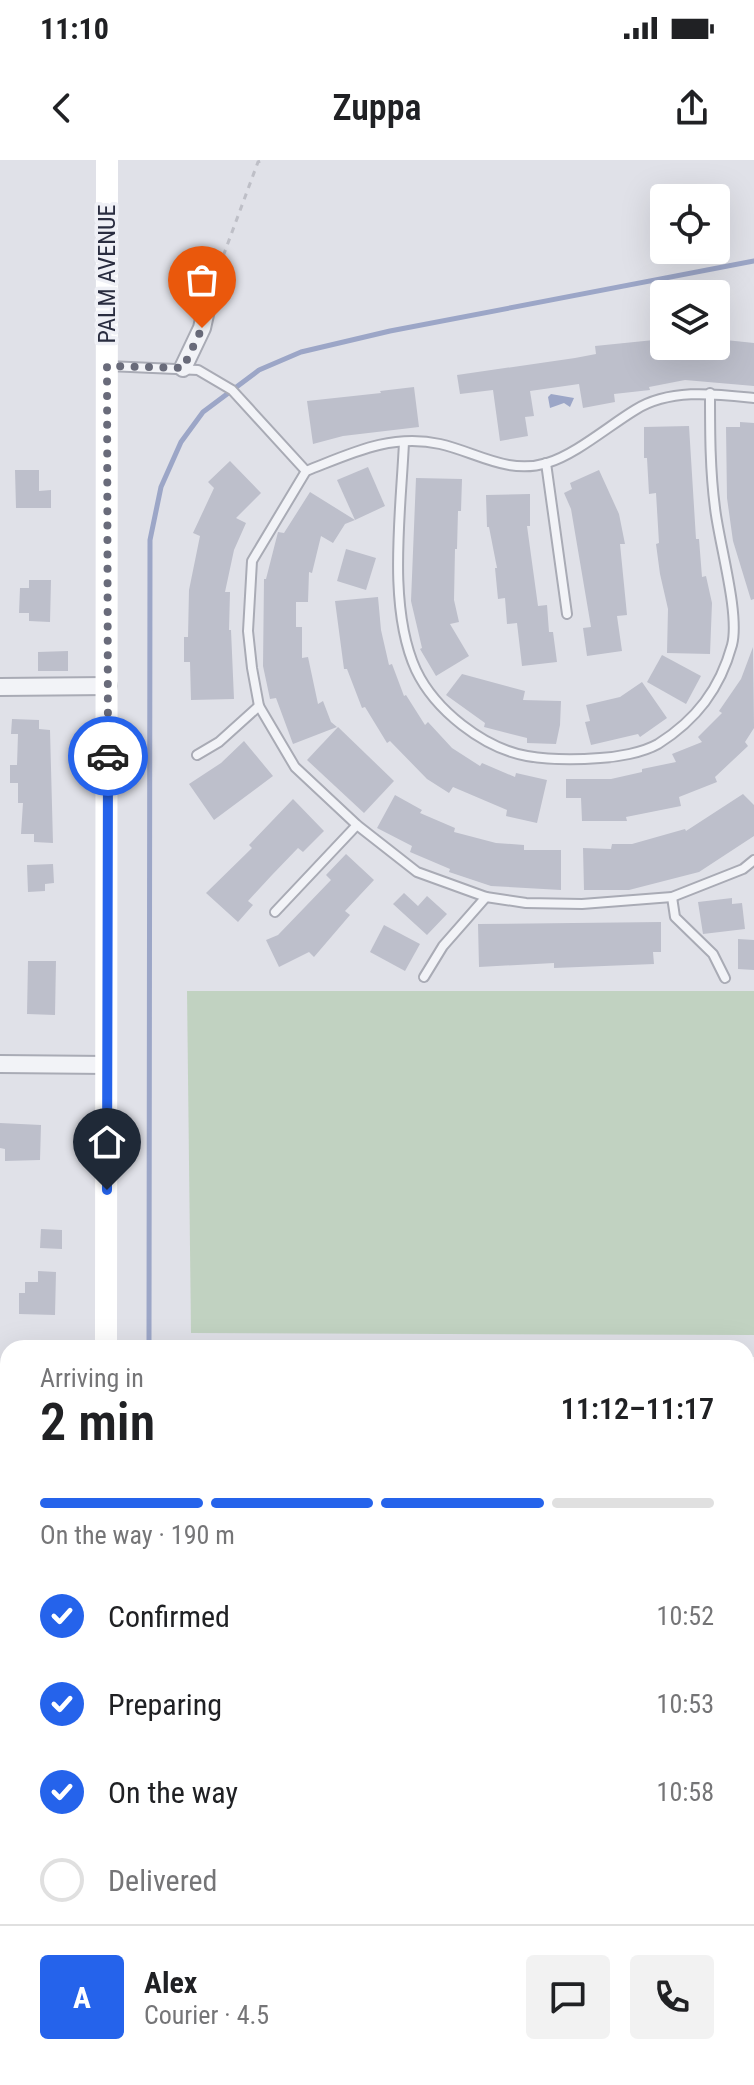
<!DOCTYPE html>
<meta charset="utf-8">
<style>
body{margin:0;font-family:"Roboto Condensed",sans-serif;background:#f2f2f2;color:#202124;height:100vh;display:flex;flex-direction:column;font-size:30px;white-space:nowrap}
*{box-sizing:border-box;margin:0}
p{font-size:26px;color:#757577}
.icon{flex:none;width:44px;height:44px;fill:none;stroke:currentColor;stroke-width:2;stroke-linecap:round;stroke-linejoin:round}
.map{position:relative;flex:1;overflow:hidden}
.side{position:absolute;left:0px;top:1180px;width:754px;height:746px;display:flex;flex-direction:column;background:#fff;border-radius:24px 24px 0 0;box-shadow:0 8px 32px #0002}
.side>*{flex:none}
.buttons{position:absolute;left:650px;top:24px;display:grid;gap:16px}
.buttons a{display:grid;place-items:center;width:80px;height:80px;border-radius:8px;background:#fff;box-shadow:0 8px 32px #0002;font-size:40px}
.pin{position:absolute;display:grid;place-items:center;width:68px;height:68px;color:#fff;margin:-82px -34px;border-radius:50% 50% 50% 0;rotate:-45deg;box-shadow:0 0 8px #0007}
.pin .icon{rotate:45deg}
.courier{position:absolute;display:grid;place-items:center;width:80px;height:80px;margin:-40px;border:6px solid #2563eb;border-radius:50%;background:#fff;color:#222;box-shadow:0 2px 10px #0007}
.headline em{font-style:normal;font-weight:600}
.headline div{display:flex;flex-direction:column-reverse}
.headline{display:flex;align-items:center;justify-content:space-between;height:136px;padding:0 40px}
h1{font-size:52px;font-weight:600;line-height:60px}
.bar{display:grid;grid-template-columns:repeat(4,1fr);gap:12px 8px;align-content:center;height:96px;padding:0 40px}
.bar i{height:10px;border-radius:6px;background:#e0e0e0}
.bar .active{background:#2563eb}
.bar p{grid-column:span 4}
.line{display:flex;align-items:center;gap:20px;padding:0 40px;border-top:2px solid #e0e0e0}
.line div{flex:1}
.round{display:grid;place-items:center;flex:none;width:84px;height:84px;border-radius:8px;background:#f2f2f2}
ol{padding:0 40px;list-style:none}
li{display:flex;align-items:center;gap:24px;height:88px}
li p{margin-inline-start:auto}
li .icon{padding:8px;border-radius:50%;background:#2563eb;color:#fff;stroke-width:4}
li:last-child{color:#757577}
li i{width:44px;height:44px;border:4px solid #e0e0e0;border-radius:50%}
.status{display:flex;justify-content:space-between;align-items:center;height:56px;padding:0 40px;background:#fff;direction:ltr}
.status svg{height:22px;fill:currentColor}
header{display:flex;justify-content:space-between;align-items:center;height:104px;padding:0 40px;background:#fff;font-size:36px;font-weight:600}
.map>svg:first-child{display:block}
</style>
<div class="status"><b>11:10</b><svg viewBox="0 0 49 12"><path d="M0 12V9h3v3zM5 12V6h3v6zM10 12V3h3v9zM15 12V0h3v12zM26 1h20v11H26zM47 4h2v5h-2z"/></svg></div>
<header><svg class="icon" aria-label="back" viewBox="0 0 24 24"><path d="M15 5l-7 7 7 7"/></svg>Zuppa<svg class="icon" aria-label="share" viewBox="0 0 24 24"><path d="M12 15V3M7 8l5-5 5 5M5 13v7h14v-7"/></svg></header>
<div class="map">
<svg width="754" height="1925" viewBox="0 0 754 1925">
<rect width="100%" height="100%" fill="#e0e1e8"/>
<polygon fill="#c1d2c1" points="187,831 754,831 754,1175 191,1173"/>
<polygon fill="#9ca6c7" points="551,234 574,238 570,247 564,243 550,248 548,237"/>
<g fill="none" stroke-linecap="round" stroke-linejoin="round">
<polyline stroke="#9ca6c7" stroke-width="5" points="149,1180 150,380 161,327 181,282 203,252 259,210 301,192 390,171 754,101"/>
</g>
<g fill="#bdbfcb">
<polygon points="664,179 664,186 716,186 716,179 754,183 754,226 685,220 649,227 650,230 614,234 615,242 583,248 579,224 530,231 534,256 525,257 528,276 500,281 493,230 460,234 457,215 575,198 596,194 595,186"/>
<polygon points="414,227 419,267 343,276 313,284 307,241 381,233 380,231"/>
<polygon points="740,262 754,263 754,439 751,440 733,381 727,338 726,267 740,267"/>
<polygon points="689,266 696,379 699,379 702,417 706,416 712,443 710,494 667,493 668,449 660,414 656,384 659,383 656,333 649,334 647,298 644,298 644,267"/>
<polygon points="230,301 261,333 236,358 246,363 234,390 225,432 230,432 229,470 231,470 234,539 191,540 190,502 184,502 184,477 188,477 189,430 200,376 193,373 214,328 208,322"/>
<polygon points="368,307 385,346 355,360 337,320"/>
<polygon points="15,310 39,310 39,331 51,330 51,348 16,348"/>
<polygon points="599,310 619,354 625,384 620,384 627,455 617,456 622,491 587,496 583,468 591,467 571,349 564,333 572,329 570,323"/>
<polygon points="416,318 462,319 461,351 458,351 457,389 455,389 454,440 459,462 450,464 469,496 436,516 420,489 422,488 411,441"/>
<polygon points="310,332 355,360 345,364 333,383 321,376 312,413 309,412 308,442 296,442 296,467 302,467 302,498 308,497 318,544 323,541 331,562 337,567 293,584 276,538 270,539 263,506 264,419 266,419 278,372 284,373"/>
<polygon points="530,334 530,366 527,366 538,446 547,445 549,472 553,472 557,502 522,506 517,463 507,464 505,438 498,439 495,408 497,408 489,367 487,367 486,335"/>
<polygon points="346,389 376,398 366,430 337,421"/>
<polygon points="29,420 51,420 50,462 29,461 29,453 19,453 20,428 29,428"/>
<polygon points="378,437 381,470 389,505 392,504 404,536 406,535 425,565 428,562 452,588 480,606 482,603 515,617 516,613 547,620 537,663 506,656 507,650 453,627 449,633 427,619 390,581 387,583 365,547 362,548 347,509 344,509 335,441"/>
<polygon points="753,487 754,568 745,582 748,586 715,617 717,622 679,637 681,646 626,657 627,661 582,661 581,638 566,638 566,619 611,619 642,612 642,609 676,602 672,594 702,582 698,577 722,553 719,551 741,519"/>
<polygon points="68,491 68,511 38,511 38,492"/>
<polygon points="662,495 701,516 686,544 647,522"/>
<polygon points="462,514 525,531 523,540 561,541 560,565 556,584 527,583 527,578 484,567 485,563 446,535"/>
<polygon points="642,522 667,558 640,577 638,574 591,585 585,562 590,561 586,545 620,537"/>
<polygon points="12,559 39,560 39,569 50,570 53,683 34,682 34,674 21,674 23,643 18,643 18,623 10,623 10,605 17,605 18,574 11,574"/>
<polygon points="338,567 394,621 364,653 307,600"/>
<polygon points="244,581 273,616 214,660 189,624 221,603"/>
<polygon points="743,634 754,645 754,676 699,712 629,730 584,730 583,688 611,689 612,684 632,684 685,669 686,671"/>
<polygon points="395,635 422,650 420,653 455,668 454,672 496,683 524,685 524,690 561,690 561,730 491,726 449,712 450,709 410,692 412,686 377,668"/>
<polygon points="293,639 324,671 303,692 298,688 272,715 248,741 253,745 238,762 206,733 252,688 249,685"/>
<polygon points="346,694 374,720 345,751 350,755 314,797 309,792 279,807 266,780 278,775 331,720 326,715"/>
<polygon points="53,704 54,723 45,724 45,731 28,732 27,705"/>
<polygon points="404,733 418,746 427,736 447,754 427,775 393,744"/>
<polygon points="732,738 732,744 742,743 745,769 703,774 698,742"/>
<polygon points="661,762 661,792 653,792 654,804 554,808 554,803 479,807 478,764"/>
<polygon points="384,765 420,784 405,811 370,792"/>
<polygon points="738,779 754,780 754,810 738,809"/>
<polygon points="28,801 56,801 55,855 27,854"/>
<polygon points="0,963 41,965 40,1000 5,1001 5,989 0,988"/>
<polygon points="41,1069 62,1070 62,1089 40,1088"/>
<polygon points="38,1111 56,1112 55,1155 19,1154 19,1133 25,1133 25,1122 38,1122"/>
</g>
<g fill="none" stroke-linecap="round" stroke-linejoin="round">
<g stroke="#a9abb5" stroke-width="12">
<g id="lane">
<path d="M108 206 198 210 232 230 306 311C350 294 390 273 440 284 476 292 508 315 547 303 575 295 610 265 635 250 670 228 716 234 754 238"/>
<path d="M404 282C401 351 387 447 416 510 435 550 483 588 527 596 551 600 576 600 600 598 617 597 642 593 658 584 696 560 720 529 732 485 740 454 719 383 715 348 710 310 710 272 710 233"/>
<polyline points="546,303 567,454"/>
<polyline points="306,311 252,401 248,471 252,508 259,546 295,607 357,665 417,712 486,737 526,743 582,744 672,737 743,709 754,700"/>
<polyline points="197,595 219,582 259,546"/>
<polyline points="672,737 675,757 713,794 725,818"/>
<polyline points="275,752 357,665"/>
<polyline points="424,817 443,786 486,737"/>
</g>
</g>
<g stroke="#a9abb5" stroke-width="20">
<g id="street">
<polyline points="183,208 202,168 210,132"/>
<polyline points="0,527 108,526"/>
<polyline points="0,904 107,905"/>
<polyline points="746,1517 754,1517"/>
<polyline points="746,1822 754,1822"/>
<polyline points="262,1918 262,1925"/>
</g>
</g>
<polyline stroke="#bebfc7" stroke-width="3" stroke-dasharray="6 6" stroke-linecap="butt" points="215,118 258,2 263,0"/>
<use href="#lane" stroke="#f2f3f7" stroke-width="8"/>
<use href="#street" stroke="#f2f3f7" stroke-width="16"/>
<g stroke="#fff" stroke-width="22">
<polyline points="106,1188 107,0"/>
<polyline points="746,1208 754,1208"/>
<polyline points="0,1216 8,1216"/>
</g>
</g>
<g fill="none" stroke-linecap="round" stroke-linejoin="round">
<polyline stroke="#696b7a" stroke-width="8" stroke-dasharray="0 14.4" points="108,596 107,206 183,208 202,168"/>
<polyline stroke="#2563eb" stroke-width="10" points="107,1030 108,596"/>
</g>
<g text-anchor="middle" dominant-baseline="central" stroke-width="7" stroke-linejoin="round" paint-order="stroke">
<g font-size="24" fill="#292c3f" stroke="#eff0f6">
<text transform="translate(107 114) rotate(-90)">PALM AVENUE</text>
</g>
</g>
</svg>
<div class="buttons">
<a><svg class="icon" aria-label="locate" viewBox="0 0 24 24"><circle cx="12" cy="12" r="6"/><path d="M12 2v4M12 18v4M2 12h4M18 12h4"/></svg></a>
<a><svg class="icon" aria-label="layers" viewBox="0 0 24 24"><path d="M12 4l9 5-9 5-9-5zM3 14l9 5 9-5"/></svg></a>
</div>
<div class="pin" style="left:202px;top:168px;background:#ea580c"><svg class="icon" aria-label="bag" viewBox="0 0 24 24"><path d="M5 8h14l-1 12H6zM9 8a3 3 0 0 1 6 0"/></svg></div>
<div class="pin" style="left:107px;top:1030px;background:#1f2937"><svg class="icon" aria-label="home" viewBox="0 0 24 24"><path d="M3 11l9-7 9 7M6 9v11h12V9"/></svg></div>
<div class="courier" style="left:108px;top:596px"><svg class="icon" aria-label="car" viewBox="0 0 24 24"><path d="M5 17H2v-5l4-1 3-4h7l3 4 3 1v5h-3M9 17h6M6 11h13"/><circle cx="7" cy="17" r="2"/><circle cx="17" cy="17" r="2"/></svg></div>
<section class="side">
<div class="headline"><div><h1>2 min</h1><p>Arriving in</p></div><em>11:12–11:17</em></div>
<div class="bar"><i class="active"></i><i class="active"></i><i class="active"></i><i></i><p>On the way · 190 m</p></div>
<ol>
<li><svg class="icon" aria-label="check" viewBox="0 0 24 24"><path d="M5 12l5 5 9-10"/></svg>Confirmed<p>10:52</p></li>
<li><svg class="icon" aria-label="check" viewBox="0 0 24 24"><path d="M5 12l5 5 9-10"/></svg>Preparing<p>10:53</p></li>
<li><svg class="icon" aria-label="check" viewBox="0 0 24 24"><path d="M5 12l5 5 9-10"/></svg>On the way<p>10:58</p></li>
<li><i></i>Delivered</li>
</ol>
<div class="line" style="height:144px"><b class="round" style="background:#2563eb;color:#fff">A</b><div><b>Alex</b><p>Courier · 4.5</p></div><a class="round"><svg class="icon" aria-label="chat" viewBox="0 0 24 24"><path d="M4 5h16v11H9l-5 4z"/></svg></a><a class="round"><svg class="icon" aria-label="phone" viewBox="0 0 24 24"><path d="M5 4h4l2 5-3 2q2 4 5 5l2-3 5 2v4C11 20 4 13 5 4z"/></svg></a></div>
</section>
</div>
